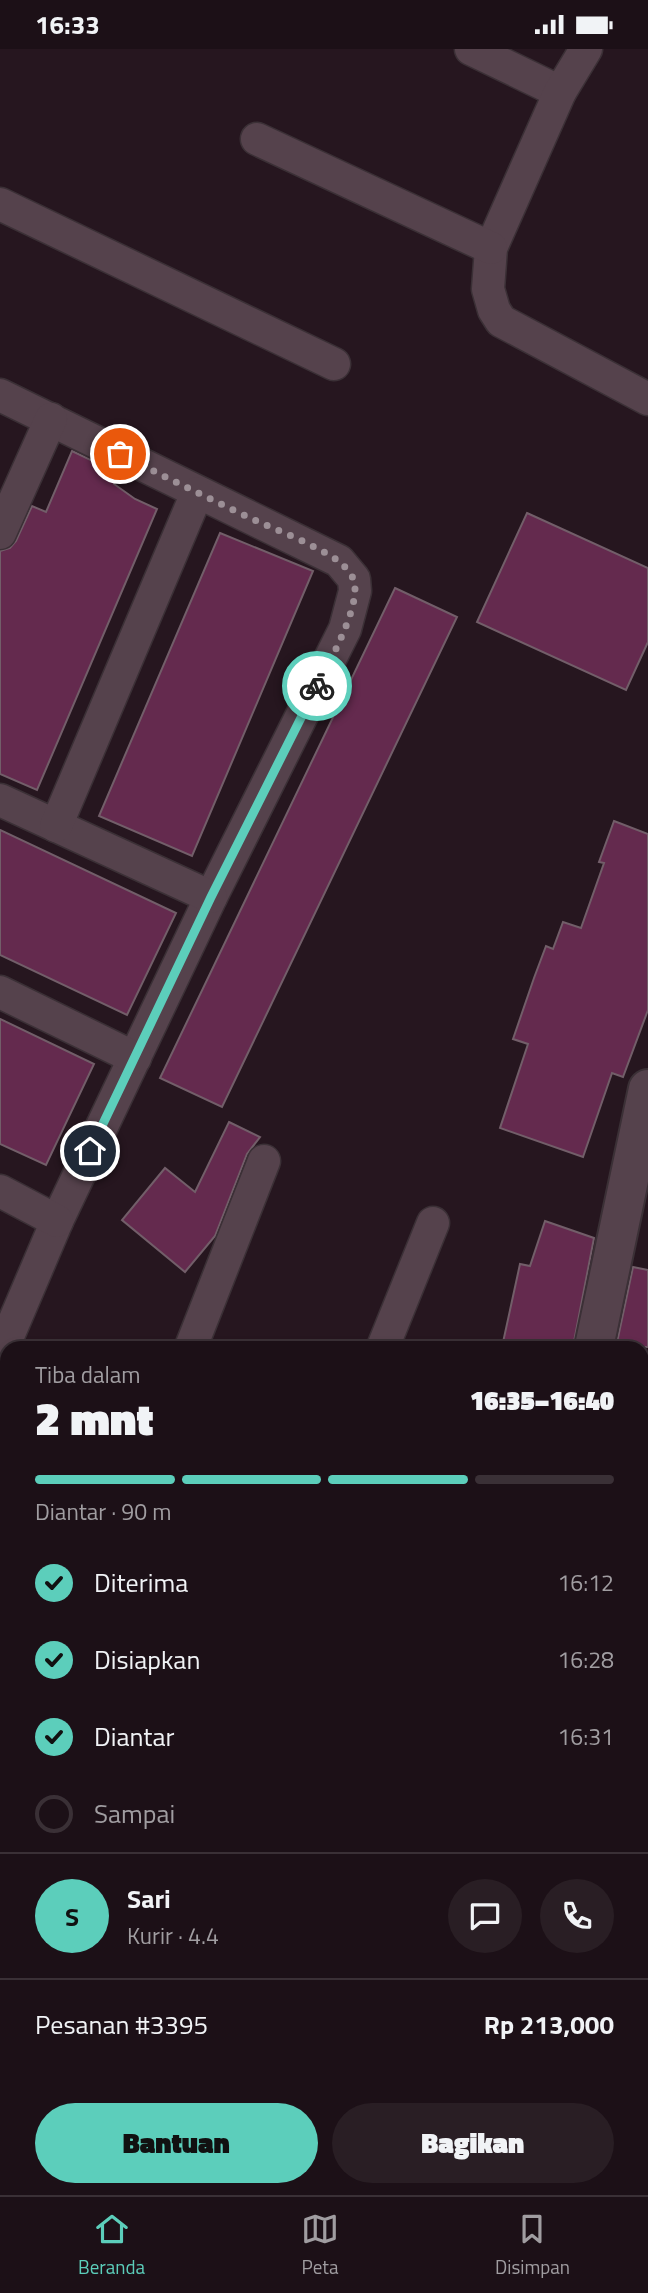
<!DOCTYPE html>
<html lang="id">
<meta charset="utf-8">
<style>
body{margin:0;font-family:"Titillium Web",sans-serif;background:#291e24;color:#f1f3f6;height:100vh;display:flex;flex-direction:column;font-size:26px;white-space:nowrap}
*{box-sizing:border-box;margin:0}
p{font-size:23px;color:#a09da1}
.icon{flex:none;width:38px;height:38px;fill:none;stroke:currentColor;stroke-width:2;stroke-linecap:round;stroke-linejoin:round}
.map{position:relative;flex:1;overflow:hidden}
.sheet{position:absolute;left:0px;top:1292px;width:649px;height:856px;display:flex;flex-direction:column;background:#1c1017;border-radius:21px 21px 0 0;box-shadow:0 4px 10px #0003,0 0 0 2px #3a3036}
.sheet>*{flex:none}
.pin{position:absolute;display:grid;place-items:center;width:60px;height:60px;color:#fff;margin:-30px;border:4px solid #fff;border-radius:50%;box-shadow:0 2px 7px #0007}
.courier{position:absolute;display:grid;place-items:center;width:70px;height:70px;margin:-35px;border:5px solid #5ccebb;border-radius:50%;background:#fff;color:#222;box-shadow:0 2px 9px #0007}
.headline em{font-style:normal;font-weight:800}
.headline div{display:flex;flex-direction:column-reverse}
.headline{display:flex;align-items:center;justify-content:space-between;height:119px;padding:0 35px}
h1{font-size:46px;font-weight:800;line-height:52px}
.bar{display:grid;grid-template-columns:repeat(4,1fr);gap:10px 7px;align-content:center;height:84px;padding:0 35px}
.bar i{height:9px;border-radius:5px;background:#3a3036}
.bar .on{background:#5ccebb}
.bar p{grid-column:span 4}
.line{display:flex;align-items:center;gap:18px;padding:0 35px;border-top:2px solid #3a3036}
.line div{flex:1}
.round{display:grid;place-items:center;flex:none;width:74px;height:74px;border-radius:37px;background:#291e24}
ol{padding:0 35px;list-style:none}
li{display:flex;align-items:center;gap:21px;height:77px}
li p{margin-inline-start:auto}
li .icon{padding:7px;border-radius:50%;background:#5ccebb;color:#111;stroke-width:4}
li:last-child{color:#a09da1}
li i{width:38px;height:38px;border:4px solid #3a3036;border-radius:50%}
.primary-button{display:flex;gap:14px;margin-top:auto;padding:14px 35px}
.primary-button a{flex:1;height:80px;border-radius:42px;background:#5ccebb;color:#111;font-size:28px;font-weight:800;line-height:80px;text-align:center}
.primary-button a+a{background:#291e24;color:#f1f3f6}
.status{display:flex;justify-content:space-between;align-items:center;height:49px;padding:0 35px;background:#1c1017;direction:ltr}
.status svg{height:19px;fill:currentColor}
.menu{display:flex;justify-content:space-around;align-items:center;height:98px;border-top:2px solid #3a3036;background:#1c1017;font-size:19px;color:#a09da1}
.menu a{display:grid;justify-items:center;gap:4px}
.menu .on{color:#5ccebb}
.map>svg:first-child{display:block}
</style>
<div class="status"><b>16:33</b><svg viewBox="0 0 49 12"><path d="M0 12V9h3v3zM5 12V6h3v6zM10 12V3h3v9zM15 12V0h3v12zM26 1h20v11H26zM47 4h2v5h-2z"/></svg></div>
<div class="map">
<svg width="648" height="2146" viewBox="0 0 648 2146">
<rect width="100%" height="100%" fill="#26161f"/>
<g fill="#642a4e" stroke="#725e69" stroke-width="2">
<polygon points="72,402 118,424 114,435 135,450 157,460 37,741 0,725 0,502 10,499 16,492 32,457 46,463"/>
<polygon points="527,464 648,519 648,593 626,641 477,573"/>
<polygon points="220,484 313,522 192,807 99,767"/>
<polygon points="395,539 457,568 222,1058 160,1029"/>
<polygon points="614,772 648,785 648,961 623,1028 612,1024 583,1108 500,1079 528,995 513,990 534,929 546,897 553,900 563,873 581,879 604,814 599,813"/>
<polygon points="0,781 176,864 127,966 0,906"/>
<polygon points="0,970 94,1015 46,1116 0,1095"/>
<polygon points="229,1073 260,1088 247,1105 215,1187 185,1223 122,1171 165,1119 195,1143"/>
<polygon points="545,1172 594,1189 573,1298 502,1298 520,1215 530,1217"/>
<polygon points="633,1218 648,1221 648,1298 616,1298"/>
</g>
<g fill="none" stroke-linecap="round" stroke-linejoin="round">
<g stroke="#3b3036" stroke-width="35">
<g id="minor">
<polyline points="471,0 560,43"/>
<polyline points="586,0 560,43 491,199 488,240 494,261 501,272 648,350"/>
<polyline points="257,90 491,199"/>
<polyline points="0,155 334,315"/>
<polyline points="0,346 339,512 354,530 355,542 345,580 211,848 57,1172 0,1306"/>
<polyline points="0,484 51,370"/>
<polyline points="0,751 211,848"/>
<polyline points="56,777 197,444"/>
<polyline points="0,943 135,1009"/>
<polyline points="0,1142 57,1172"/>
<polyline points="191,1298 264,1112"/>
<polyline points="383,1298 433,1174"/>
<polyline points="0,1340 7,1343"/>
<polyline points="0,1529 7,1532"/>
<polyline points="0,1716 7,1720"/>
<polyline points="96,2146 99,2140"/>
</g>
</g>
<g stroke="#3b3036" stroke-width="42">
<g id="tertiary">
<polyline points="594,1298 648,1040"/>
<polyline points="642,1927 648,1937"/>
</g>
</g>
<use href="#minor" stroke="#55424c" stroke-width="32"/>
<use href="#tertiary" stroke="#55424c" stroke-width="38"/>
</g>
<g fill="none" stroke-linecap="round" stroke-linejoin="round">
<path stroke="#9c8f96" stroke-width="7" stroke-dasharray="0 12.6" d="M120 405C163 427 206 448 250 469 279 482 311 494 337 511 343 515 352 525 354 532 361 557 329 614 317 637"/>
<polyline stroke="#5ccebb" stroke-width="9" points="90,1102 211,848 317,637"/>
</g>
</svg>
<div class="pin" style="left:120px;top:405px;background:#ea580c"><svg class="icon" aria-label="bag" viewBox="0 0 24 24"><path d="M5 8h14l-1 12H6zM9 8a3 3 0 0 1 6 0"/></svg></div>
<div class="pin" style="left:90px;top:1102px;background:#1f2937"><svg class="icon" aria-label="home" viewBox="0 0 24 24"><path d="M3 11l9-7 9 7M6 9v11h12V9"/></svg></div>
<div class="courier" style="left:317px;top:637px"><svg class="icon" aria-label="bike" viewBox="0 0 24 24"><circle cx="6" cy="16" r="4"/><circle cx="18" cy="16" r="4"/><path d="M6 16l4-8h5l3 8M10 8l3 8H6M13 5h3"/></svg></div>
<section class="sheet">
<div class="headline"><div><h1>2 mnt</h1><p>Tiba dalam</p></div><em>16:35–16:40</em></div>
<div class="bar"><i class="on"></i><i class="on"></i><i class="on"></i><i></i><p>Diantar · 90 m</p></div>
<ol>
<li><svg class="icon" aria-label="check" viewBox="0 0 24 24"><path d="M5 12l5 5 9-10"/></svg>Diterima<p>16:12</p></li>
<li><svg class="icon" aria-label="check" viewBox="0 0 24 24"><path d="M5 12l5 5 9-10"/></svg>Disiapkan<p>16:28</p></li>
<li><svg class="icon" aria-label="check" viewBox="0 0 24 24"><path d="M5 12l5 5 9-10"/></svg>Diantar<p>16:31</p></li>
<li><i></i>Sampai</li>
</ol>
<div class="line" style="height:126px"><b class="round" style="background:#5ccebb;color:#111">S</b><div><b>Sari</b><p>Kurir · 4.4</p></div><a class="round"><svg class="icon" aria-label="chat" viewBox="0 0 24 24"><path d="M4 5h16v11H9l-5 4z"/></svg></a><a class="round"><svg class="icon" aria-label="phone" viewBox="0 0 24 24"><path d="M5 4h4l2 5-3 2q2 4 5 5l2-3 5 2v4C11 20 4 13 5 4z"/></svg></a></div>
<div class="line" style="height:91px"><div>Pesanan #3395</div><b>Rp 213,000</b></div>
<div class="primary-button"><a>Bantuan</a><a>Bagikan</a></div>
</section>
</div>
<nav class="menu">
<a class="on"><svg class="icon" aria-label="home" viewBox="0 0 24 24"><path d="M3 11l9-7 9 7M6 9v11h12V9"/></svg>Beranda</a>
<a><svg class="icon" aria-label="map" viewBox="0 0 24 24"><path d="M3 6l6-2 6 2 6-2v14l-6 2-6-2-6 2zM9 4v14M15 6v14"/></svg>Peta</a>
<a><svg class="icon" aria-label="saved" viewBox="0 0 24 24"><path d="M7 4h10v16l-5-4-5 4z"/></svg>Disimpan</a>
</nav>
